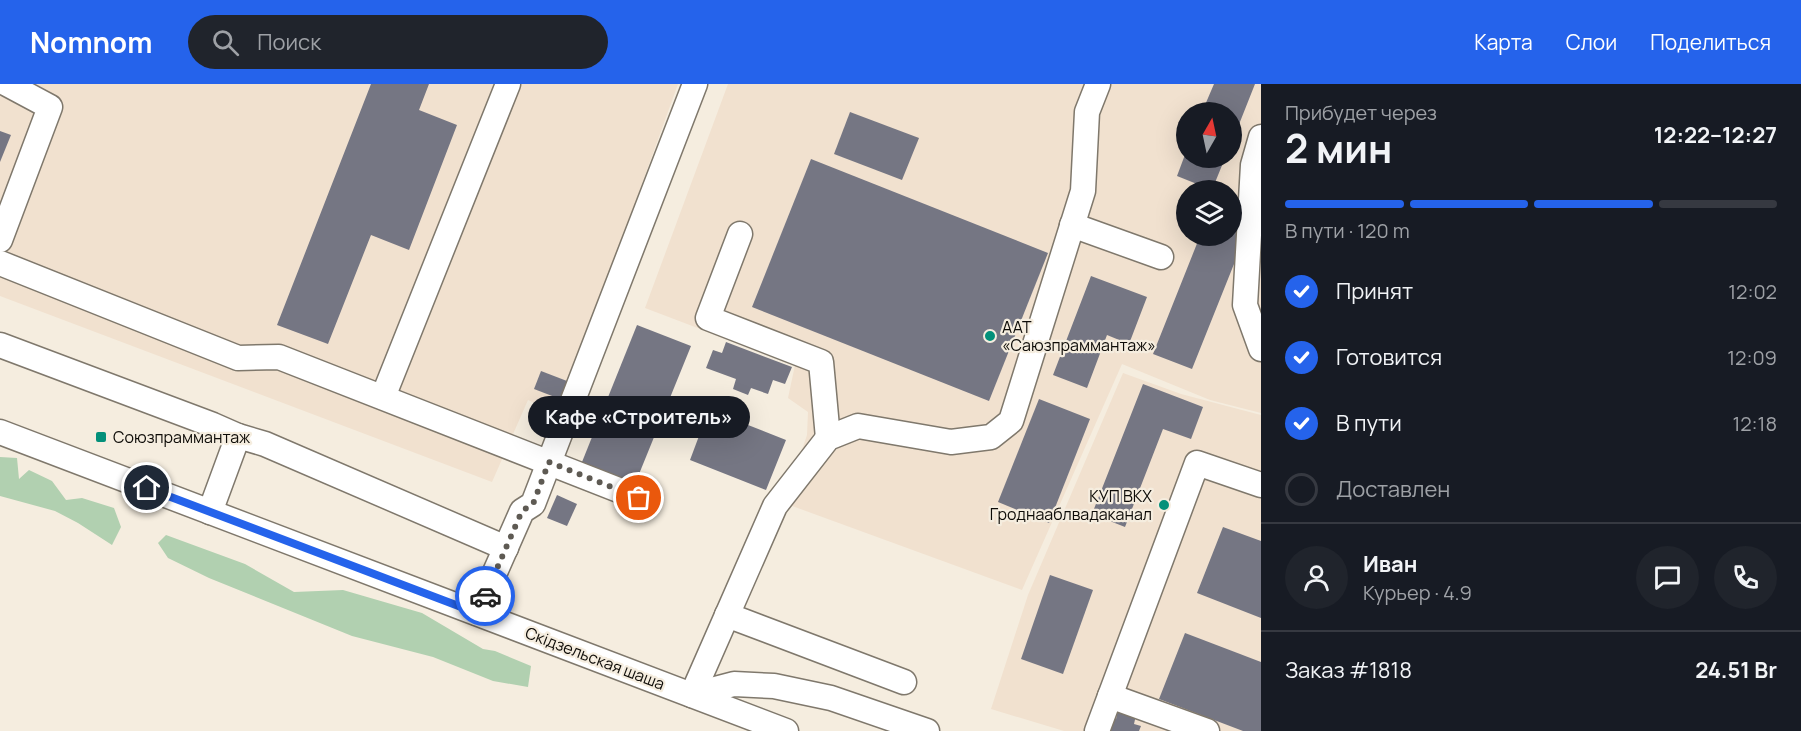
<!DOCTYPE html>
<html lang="ru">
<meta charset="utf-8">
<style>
body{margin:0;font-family:Manrope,sans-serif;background:#20242c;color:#f1f3f6;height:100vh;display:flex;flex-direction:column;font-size:22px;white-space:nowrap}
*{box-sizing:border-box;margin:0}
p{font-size:20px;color:#9ea1a6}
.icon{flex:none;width:33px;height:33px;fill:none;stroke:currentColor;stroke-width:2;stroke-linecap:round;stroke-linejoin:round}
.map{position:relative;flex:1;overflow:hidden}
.panel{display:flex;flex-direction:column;background:#171b24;width:540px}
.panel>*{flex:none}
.needle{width:39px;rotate:9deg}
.fabs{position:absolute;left:1176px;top:18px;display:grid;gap:12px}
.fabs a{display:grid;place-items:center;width:66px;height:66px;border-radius:50%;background:#171b24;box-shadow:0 6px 24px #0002;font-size:30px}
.pin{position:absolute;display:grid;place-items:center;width:51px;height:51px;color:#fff;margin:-26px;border:3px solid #fff;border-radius:50%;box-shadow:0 2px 6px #0007}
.courier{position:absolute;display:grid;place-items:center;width:60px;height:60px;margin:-30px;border:4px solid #2563eb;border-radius:50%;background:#fff;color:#222;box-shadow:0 2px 8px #0007}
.bubble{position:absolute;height:42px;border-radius:21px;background:#171b24;box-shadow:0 6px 24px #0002;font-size:20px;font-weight:700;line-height:42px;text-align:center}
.overview em{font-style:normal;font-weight:700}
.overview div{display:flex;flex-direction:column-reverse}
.overview{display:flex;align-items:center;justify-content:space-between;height:102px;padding:0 24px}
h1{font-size:39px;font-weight:700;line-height:45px}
.bar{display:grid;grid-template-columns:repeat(4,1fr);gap:9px 6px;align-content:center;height:72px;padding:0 24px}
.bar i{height:8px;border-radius:4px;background:#363941}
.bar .active{background:#2563eb}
.bar p{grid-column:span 4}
.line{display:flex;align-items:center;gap:15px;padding:0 24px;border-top:2px solid #363941}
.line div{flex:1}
.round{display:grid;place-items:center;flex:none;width:63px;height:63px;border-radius:32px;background:#20242c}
ol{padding:0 24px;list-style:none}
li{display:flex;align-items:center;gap:18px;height:66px}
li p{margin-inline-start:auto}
li .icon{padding:6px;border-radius:50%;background:#2563eb;color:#fff;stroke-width:4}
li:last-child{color:#9ea1a6}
li i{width:33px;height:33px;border:3px solid #363941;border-radius:50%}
header{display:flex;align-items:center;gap:36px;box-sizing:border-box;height:84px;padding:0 30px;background:#2563eb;color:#fff}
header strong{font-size:28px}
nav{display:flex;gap:33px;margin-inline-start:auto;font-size:21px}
.search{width:420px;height:54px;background:#20242c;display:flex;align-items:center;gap:15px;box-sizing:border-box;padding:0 21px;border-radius:33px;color:#9ea1a6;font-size:22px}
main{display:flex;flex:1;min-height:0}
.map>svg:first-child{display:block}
</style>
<header>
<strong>Nomnom</strong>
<div class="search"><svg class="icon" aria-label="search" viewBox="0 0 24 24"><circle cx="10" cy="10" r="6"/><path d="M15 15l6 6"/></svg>Поиск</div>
<nav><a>Карта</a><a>Слои</a><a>Поделиться</a></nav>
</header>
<main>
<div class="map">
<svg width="1261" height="647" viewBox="0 0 1261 647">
<rect width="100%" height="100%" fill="#f5eddf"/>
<g fill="#f1e1cf" fill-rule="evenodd">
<polygon points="0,0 678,0 559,330 528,316 492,398 0,212"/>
<path d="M728 0H1261V329L1210 316 1122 280 1022 506 784 419 807 351 808 328 788 314 795 281 645 224ZM1186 28H1232V74H1186ZM1186 106H1232V152H1186Z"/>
<polygon points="1123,289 1181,310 1261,331 1261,647 1064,647 991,625 1028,511"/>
</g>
<g fill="#b1d0b0">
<polygon points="0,373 17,374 19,395 29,386 52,397 66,416 82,414 114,424 121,443 112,461 78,439 55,427 0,412"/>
<polygon points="166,451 245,480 294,508 343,506 422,529 483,565 495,567 531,582 528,603 493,597 433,573 352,552 209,494 168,474 158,459"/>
</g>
<g fill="#757683">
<polygon points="371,0 429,0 419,26 457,41 409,166 371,151 328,260 277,241"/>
<polygon points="1214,0 1255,0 1232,58 1232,28 1202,28"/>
<polygon points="850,28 919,54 902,96 834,70"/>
<polygon points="0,47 11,51 0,78"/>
<polygon points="1186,68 1186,74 1225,74 1212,106 1177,92"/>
<polygon points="811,75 1048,169 989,317 752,223"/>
<polygon points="1232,138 1248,145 1192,285 1153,270 1200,152 1232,152"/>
<polygon points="1091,192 1147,213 1129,260 1107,251 1087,304 1053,291"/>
<polygon points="637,241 691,262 635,400 582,378"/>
<polygon points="726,258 792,283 785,300 773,296 768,310 751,304 748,311 733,305 736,295 706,284 713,266 722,269"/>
<polygon points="541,287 567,297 560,315 534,305"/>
<polygon points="1143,300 1203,323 1191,355 1163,345 1125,443 1092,430"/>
<polygon points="1039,315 1090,335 1049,439 998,418"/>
<polygon points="692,319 786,356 766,406 690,376 702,344 685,337"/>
<polygon points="557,411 577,420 567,442 547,434"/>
<polygon points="1223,443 1261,457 1261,534 1197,509"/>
<polygon points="1050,491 1093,506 1063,590 1021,575"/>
<polygon points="1185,549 1261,578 1261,647 1243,647 1159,615"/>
<polygon points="1118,626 1136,631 1134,640 1141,642 1139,647 1103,647 1107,632 1116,635"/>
</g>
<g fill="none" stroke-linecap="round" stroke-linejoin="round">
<g stroke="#7f786c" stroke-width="27">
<g id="minor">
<polyline points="1261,53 1253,81 1245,221 1261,265"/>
<polyline points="1072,141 1161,173"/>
<polyline points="740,150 708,234 821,278 828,354"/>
<polyline points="0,156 50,23 7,0"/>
<polyline points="0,179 238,274 279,273 639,414"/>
<polyline points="0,261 213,341 238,352 210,428"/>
<polyline points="383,313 508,0"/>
<polyline points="0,348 786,647"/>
<polyline points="238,352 265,360 506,464"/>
<polyline points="477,529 522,427 533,420 695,0"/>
<polyline points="727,531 904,598"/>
<polyline points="692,611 775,422 828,354 858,342 951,358 991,353 1011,337 1083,107 1087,28 1098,0"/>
<polyline points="692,611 734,600 774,602 831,614 927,647"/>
<polyline points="1110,612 1207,647"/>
<polyline points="1097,647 1197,379 1261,401"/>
</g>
</g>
<use href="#minor" stroke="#fff" stroke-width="24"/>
</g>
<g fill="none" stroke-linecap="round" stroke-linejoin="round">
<polyline stroke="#5e5a53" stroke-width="6" stroke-dasharray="0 10.8" points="485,512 522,427 533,420 549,378 639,414"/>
<polyline stroke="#2563eb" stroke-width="8" points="147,404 477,529 485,512"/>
</g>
<g fill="#03907a" stroke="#f5eddf" stroke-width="2">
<circle cx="990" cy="252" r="6"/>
<rect x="95" y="347" width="12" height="12" rx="3"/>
<circle cx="1164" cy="421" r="6"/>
</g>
<g text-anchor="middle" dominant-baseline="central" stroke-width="4.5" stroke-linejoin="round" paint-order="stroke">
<g font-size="16" fill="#0d0b07" stroke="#f5eddf" text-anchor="start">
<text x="1002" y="243">ААТ<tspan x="1002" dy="18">«Саюзпраммантаж»</tspan></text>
<text x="113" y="353">Союзпраммантаж</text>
<text x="1152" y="412" text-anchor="end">КУП ВКХ<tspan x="1152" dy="18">Гроднааблвадаканал</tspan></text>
</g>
<g font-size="16" fill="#0d0b07" stroke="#f5eddf">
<text transform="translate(595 574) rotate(21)">Скідзельская шаша</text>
</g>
</g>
</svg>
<div class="fabs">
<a><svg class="needle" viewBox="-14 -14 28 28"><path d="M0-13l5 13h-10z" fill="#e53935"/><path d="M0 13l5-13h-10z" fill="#9ea1a6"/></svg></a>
<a><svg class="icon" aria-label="layers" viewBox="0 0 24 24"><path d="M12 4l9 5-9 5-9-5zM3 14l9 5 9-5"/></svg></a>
</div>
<div class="pin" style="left:639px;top:414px;background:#ea580c"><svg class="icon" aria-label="bag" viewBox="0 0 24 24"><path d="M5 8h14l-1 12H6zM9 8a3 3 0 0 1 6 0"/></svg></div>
<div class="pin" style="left:147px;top:404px;background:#1f2937"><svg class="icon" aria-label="home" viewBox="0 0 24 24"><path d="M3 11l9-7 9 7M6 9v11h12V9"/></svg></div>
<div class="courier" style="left:485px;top:512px"><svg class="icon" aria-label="car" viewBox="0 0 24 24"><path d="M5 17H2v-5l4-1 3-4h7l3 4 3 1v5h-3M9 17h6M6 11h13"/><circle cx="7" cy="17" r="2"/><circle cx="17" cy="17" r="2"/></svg></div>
<div class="bubble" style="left:528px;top:312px;width:222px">Кафе «Строитель»</div>
</div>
<section class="panel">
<div class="overview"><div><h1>2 мин</h1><p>Прибудет через</p></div><em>12:22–12:27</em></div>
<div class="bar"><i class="active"></i><i class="active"></i><i class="active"></i><i></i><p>В пути · 120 m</p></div>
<ol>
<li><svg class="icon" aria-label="check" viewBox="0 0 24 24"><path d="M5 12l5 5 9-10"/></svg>Принят<p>12:02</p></li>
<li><svg class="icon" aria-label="check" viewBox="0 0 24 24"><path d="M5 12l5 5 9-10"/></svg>Готовится<p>12:09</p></li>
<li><svg class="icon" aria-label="check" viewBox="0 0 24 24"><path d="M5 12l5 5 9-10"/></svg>В пути<p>12:18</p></li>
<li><i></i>Доставлен</li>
</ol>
<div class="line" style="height:108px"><a class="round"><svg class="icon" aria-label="person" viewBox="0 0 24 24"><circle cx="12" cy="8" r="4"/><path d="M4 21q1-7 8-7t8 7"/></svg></a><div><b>Иван</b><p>Курьер · 4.9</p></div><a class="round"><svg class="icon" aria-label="chat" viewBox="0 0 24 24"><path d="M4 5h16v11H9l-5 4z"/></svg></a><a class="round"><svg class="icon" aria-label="phone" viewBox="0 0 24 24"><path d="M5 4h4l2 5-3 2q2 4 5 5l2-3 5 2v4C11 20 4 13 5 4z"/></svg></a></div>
<div class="line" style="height:78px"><div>Заказ #1818</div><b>24.51 Br</b></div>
</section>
</main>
